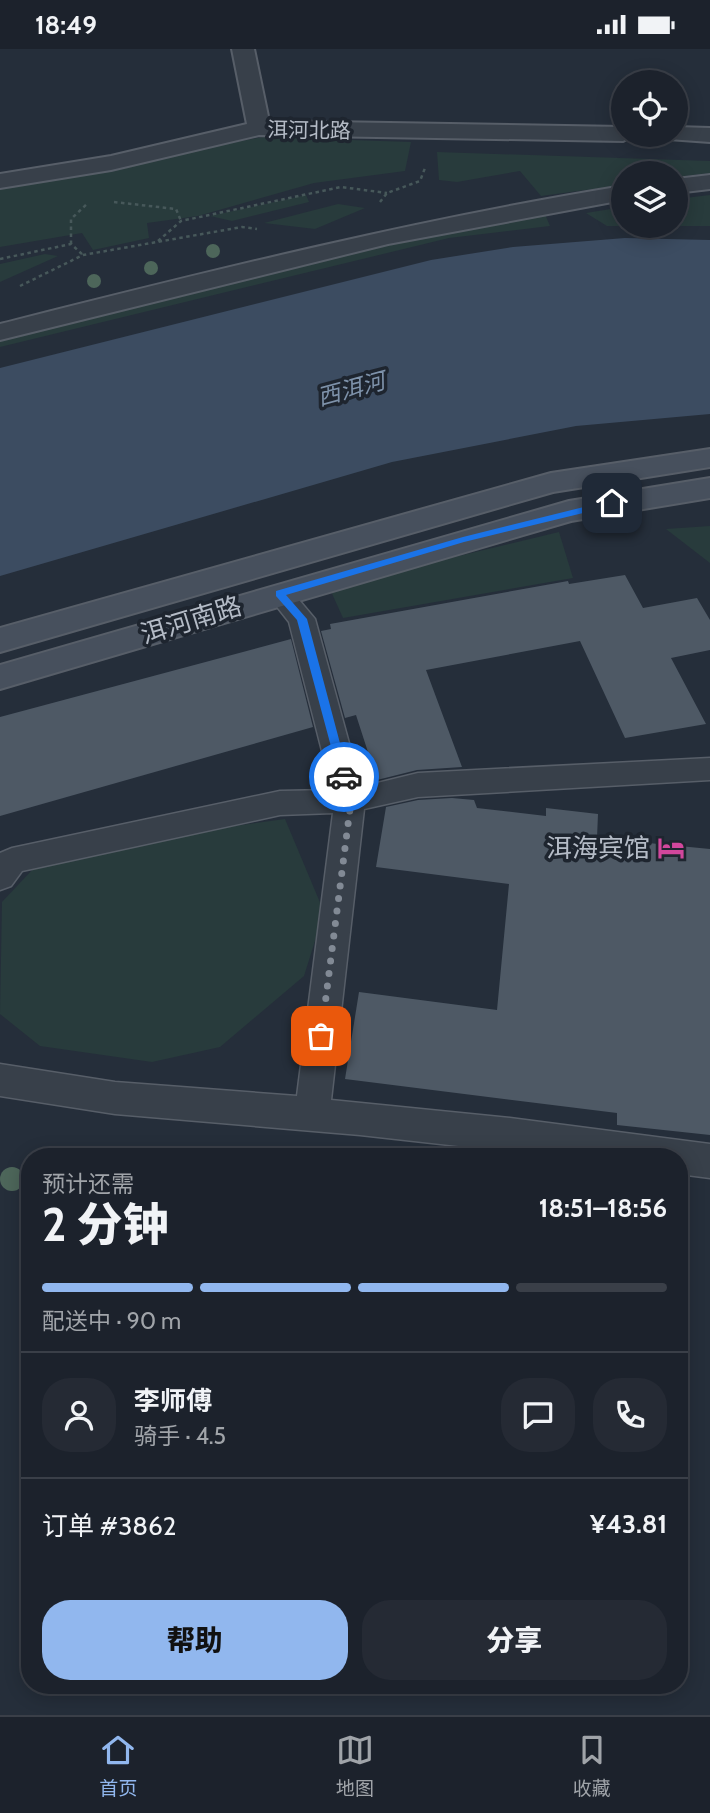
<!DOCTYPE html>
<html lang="zh">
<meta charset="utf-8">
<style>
body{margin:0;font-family:Cabin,"Noto Sans SC",sans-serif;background:#252a34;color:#f1f3f6;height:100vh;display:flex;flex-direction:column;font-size:26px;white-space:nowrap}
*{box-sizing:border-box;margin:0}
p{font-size:23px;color:#a0a4a9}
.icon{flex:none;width:38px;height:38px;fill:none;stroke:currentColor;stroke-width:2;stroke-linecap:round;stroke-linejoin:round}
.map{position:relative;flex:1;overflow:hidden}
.panel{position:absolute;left:21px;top:1099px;width:667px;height:546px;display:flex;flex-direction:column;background:#1c222c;border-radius:28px;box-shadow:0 4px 18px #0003,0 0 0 2px #3a3f48}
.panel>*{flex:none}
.buttons{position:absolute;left:611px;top:21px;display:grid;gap:14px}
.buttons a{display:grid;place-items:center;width:77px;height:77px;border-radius:50%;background:#1c222c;box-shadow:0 4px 18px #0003,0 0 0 2px #3a3f48;font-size:35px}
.pin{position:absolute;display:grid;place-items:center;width:60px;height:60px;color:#fff;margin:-30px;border-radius:14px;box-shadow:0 4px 10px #0006}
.courier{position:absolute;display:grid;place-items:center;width:70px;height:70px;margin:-35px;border:5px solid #1a73e8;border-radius:50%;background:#fff;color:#222;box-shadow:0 2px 9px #0007}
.overview em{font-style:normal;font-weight:800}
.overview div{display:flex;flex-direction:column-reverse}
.overview{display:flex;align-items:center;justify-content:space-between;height:119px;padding:0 21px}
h1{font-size:46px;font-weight:800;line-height:52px}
.bar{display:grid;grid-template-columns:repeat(4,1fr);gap:10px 7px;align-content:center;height:84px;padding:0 21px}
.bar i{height:9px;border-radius:5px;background:#3a3f48}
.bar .current{background:#91b7ee}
.bar p{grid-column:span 4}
.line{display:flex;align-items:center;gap:18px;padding:0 21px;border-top:2px solid #3a3f48}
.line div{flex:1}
.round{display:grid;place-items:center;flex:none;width:74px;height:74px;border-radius:28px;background:#252a34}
.action{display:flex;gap:14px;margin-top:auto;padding:14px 21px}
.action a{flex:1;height:80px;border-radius:28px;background:#91b7ee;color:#111;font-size:28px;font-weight:800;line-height:80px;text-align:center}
.action a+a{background:#252a34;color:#f1f3f6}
.status{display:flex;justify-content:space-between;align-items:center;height:49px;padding:0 35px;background:#1c222c;direction:ltr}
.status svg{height:19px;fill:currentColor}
.menu{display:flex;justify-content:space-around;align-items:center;height:98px;border-top:2px solid #3a3f48;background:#1c222c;font-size:19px;color:#a0a4a9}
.menu a{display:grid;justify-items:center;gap:4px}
.menu .current{color:#91b7ee}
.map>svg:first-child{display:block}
</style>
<div class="status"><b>18:49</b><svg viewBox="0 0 49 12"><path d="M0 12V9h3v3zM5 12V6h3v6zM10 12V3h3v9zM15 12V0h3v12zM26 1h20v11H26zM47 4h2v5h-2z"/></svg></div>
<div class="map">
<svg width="710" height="1666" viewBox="0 0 710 1666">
<rect width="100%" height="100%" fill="#252e3a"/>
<g fill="#283b3c">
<polygon points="263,88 411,93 405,122 314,134 198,167 147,174 149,189 93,201 82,184 0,198 0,138"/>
<polygon points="437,103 710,112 710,124 676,128 676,124 623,124 623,136 541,147 520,122 457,133 439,131"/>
<polygon points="306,146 309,153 232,172 210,167"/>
<polygon points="710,146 710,177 607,177 586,164 623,158 623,177 676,177 676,150"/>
<polygon points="338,155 365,159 315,180 264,174"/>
<polygon points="544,163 550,177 449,189 0,298 0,289 422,186"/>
<polygon points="45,205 58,207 0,233 0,215"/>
<polygon points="710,477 710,514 666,480"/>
<polygon points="559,483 573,529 343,569 329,538"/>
<polygon points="285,770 324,863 304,927 220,998 152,1013 40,997 0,965 2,853 34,819 192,783"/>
</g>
<polygon fill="#3c4c61" points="625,189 710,191 710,365 576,377 392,413 0,527 0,319 431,211 513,198"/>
<g fill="#4e5965">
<polygon points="625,526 643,559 697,549 710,571 710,601 671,609 706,675 625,689 580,592 426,621 462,718 417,721 377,731 356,666 345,669 321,582 331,580 330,575 568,532 569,535"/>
<polygon points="291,590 313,678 0,767 0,668"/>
<polygon points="452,749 474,751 477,759 546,767 546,759 598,765 597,789 710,800 710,1086 617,1076 617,1064 345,1030 359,943 497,961 509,835 376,818 386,758 418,751"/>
</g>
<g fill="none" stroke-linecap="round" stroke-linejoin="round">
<g stroke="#575e68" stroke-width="3">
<polygon id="service" points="280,536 289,539 315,570 361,738 418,724 710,709 710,731 418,748 364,760 331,1051 510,1069 710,1095 710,1129 679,1125 679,1108 556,1108 360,1086 115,1065 0,1047 0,1015 115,1033 297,1047 333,764 280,766 22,822 11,837 0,841 0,804 12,799 280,742 332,741 289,573 267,545 271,539"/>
</g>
<g stroke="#575e68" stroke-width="4">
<g id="minor">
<polygon points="710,126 710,140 676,144 676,130"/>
<path d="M623 137V151L388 195 0 291V275C207 223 412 171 623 137Z"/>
</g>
</g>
<g stroke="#575e68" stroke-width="4">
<g id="tertiary">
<polygon points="232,0 254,0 269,72 623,78 623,86 634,86 623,92 259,86 111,121 0,139 0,125 111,107 247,75"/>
<polygon points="676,78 710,79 710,93 668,90 665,86 676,86"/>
</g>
</g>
<g stroke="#575e68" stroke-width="4">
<g id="secondary">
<polygon points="710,400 710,418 553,443 0,603 0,579 551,424"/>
<polygon points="710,429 710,449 571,472 0,640 0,616 569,452"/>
</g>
</g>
<g stroke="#47585a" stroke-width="2.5" stroke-dasharray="3.5 3.5" stroke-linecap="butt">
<polyline points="114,153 176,160 181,172"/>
<polyline points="380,153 387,144 420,132 425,119"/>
<polyline points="158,192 181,172 341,138 387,144"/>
<polyline points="71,195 71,170 88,154"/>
<polyline points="0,210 71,195 83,206"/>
<polyline points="20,237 83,206 242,178 257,180"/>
</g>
<use href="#service" fill="#38404a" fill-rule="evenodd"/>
<use href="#minor" fill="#38404a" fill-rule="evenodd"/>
<use href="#tertiary" fill="#38404a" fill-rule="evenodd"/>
<use href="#secondary" fill="#47505d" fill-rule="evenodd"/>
</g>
<g fill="#4d665a">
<circle cx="213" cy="202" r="7"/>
<circle cx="151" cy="219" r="7"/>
<circle cx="94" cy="232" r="7"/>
<circle cx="12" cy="1130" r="12"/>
</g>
<polygon fill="#1a73e8" points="612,451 616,456 464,493 286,546 307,570 349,728 340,731 297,571 276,547 276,542 463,488"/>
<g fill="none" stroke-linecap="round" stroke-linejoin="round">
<polyline stroke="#828a95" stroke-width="7" stroke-dasharray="0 12.6" points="321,987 351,752 344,728"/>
</g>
<defs>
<g id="hotel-bare" transform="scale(2.1)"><path d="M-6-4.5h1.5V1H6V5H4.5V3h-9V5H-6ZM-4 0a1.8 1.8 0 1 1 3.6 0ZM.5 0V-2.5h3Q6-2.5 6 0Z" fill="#d1479c" stroke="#1e252f" stroke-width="2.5" paint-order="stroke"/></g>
</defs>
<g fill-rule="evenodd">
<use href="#hotel-bare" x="671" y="799"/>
</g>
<g text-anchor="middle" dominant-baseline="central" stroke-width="7" stroke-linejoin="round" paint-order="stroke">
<g font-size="21" fill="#b4bbc6" stroke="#1e252f">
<text transform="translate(309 81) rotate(1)">洱河北路</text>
</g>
<g font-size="23" font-style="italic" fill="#7e92aa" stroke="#1e252f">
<text transform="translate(351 340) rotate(-15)">西洱河</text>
</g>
<g font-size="26" fill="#b4bbc6" stroke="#1e252f">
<text transform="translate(191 571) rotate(-17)">洱河南路</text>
</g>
<g font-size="26" fill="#b4bbc6" stroke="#1e252f" text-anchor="end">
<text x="650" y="799">洱海宾馆</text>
</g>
</g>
</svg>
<div class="buttons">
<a><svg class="icon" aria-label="locate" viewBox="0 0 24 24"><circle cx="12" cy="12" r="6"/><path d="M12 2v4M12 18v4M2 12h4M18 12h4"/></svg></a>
<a><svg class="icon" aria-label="layers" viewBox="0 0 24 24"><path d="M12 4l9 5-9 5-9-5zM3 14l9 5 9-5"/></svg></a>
</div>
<div class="pin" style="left:321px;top:987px;background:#ea580c"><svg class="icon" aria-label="bag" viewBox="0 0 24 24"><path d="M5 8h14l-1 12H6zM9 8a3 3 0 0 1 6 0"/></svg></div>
<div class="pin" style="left:612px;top:454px;background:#1f2937"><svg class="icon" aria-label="home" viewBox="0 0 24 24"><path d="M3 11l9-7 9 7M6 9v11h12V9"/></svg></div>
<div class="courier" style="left:344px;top:728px"><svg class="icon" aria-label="car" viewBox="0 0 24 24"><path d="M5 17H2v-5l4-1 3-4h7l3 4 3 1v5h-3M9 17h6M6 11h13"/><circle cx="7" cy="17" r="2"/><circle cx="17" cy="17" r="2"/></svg></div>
<section class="panel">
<div class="overview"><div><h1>2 分钟</h1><p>预计还需</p></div><em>18:51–18:56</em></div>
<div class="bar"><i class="current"></i><i class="current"></i><i class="current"></i><i></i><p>配送中 · 90 m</p></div>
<div class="line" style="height:126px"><a class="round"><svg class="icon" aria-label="person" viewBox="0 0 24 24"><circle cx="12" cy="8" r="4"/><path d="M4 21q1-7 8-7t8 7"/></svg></a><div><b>李师傅</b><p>骑手 · 4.5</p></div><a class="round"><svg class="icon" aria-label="chat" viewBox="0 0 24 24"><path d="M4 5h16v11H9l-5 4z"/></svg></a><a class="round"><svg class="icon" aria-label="phone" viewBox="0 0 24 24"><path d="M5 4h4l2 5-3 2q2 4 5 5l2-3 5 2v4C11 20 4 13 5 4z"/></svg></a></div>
<div class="line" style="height:91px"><div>订单 #3862</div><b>¥43.81</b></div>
<div class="action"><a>帮助</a><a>分享</a></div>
</section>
</div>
<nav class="menu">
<a class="current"><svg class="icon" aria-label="home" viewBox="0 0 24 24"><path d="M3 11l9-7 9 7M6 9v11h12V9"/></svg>首页</a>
<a><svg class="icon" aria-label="map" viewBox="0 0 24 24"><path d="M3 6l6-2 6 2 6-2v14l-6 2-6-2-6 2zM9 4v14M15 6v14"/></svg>地图</a>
<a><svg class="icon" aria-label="saved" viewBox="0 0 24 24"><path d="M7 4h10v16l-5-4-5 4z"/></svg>收藏</a>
</nav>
